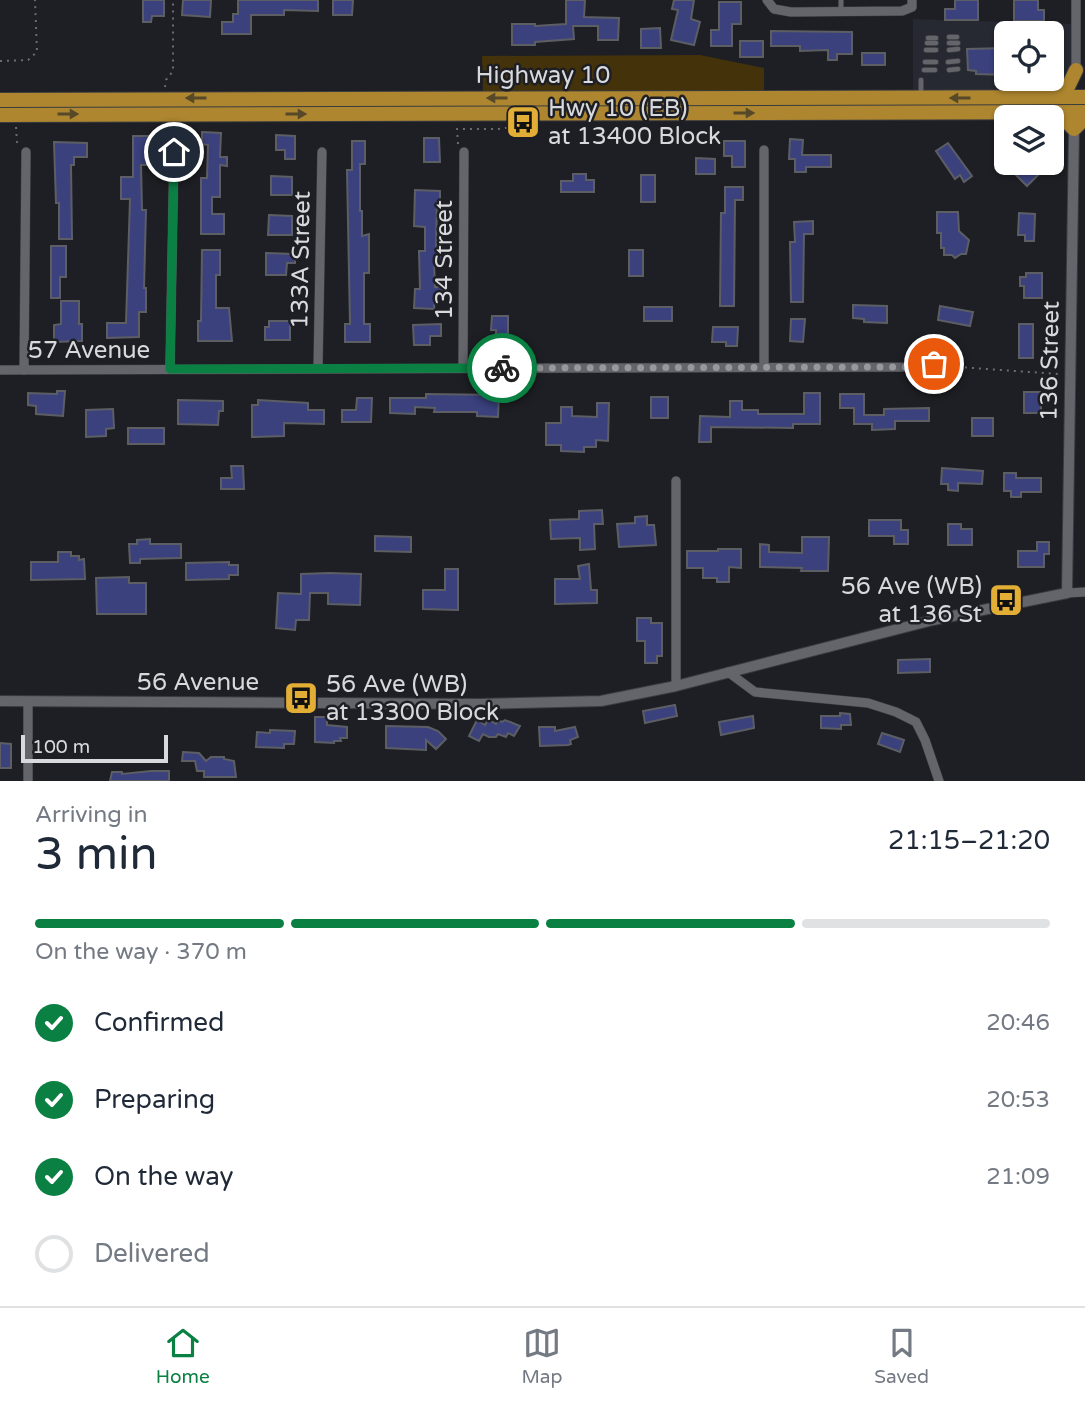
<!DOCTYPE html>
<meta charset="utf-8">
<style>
body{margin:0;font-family:"Varela Round",sans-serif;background:#f6f6f7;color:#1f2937;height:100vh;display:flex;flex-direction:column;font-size:26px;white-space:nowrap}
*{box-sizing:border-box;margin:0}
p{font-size:23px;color:#747a83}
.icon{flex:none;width:38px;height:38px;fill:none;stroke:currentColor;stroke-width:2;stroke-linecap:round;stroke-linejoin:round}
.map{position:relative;height:781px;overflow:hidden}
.drawer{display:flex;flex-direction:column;background:#fff;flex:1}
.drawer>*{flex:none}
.buttons{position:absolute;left:994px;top:21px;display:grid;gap:14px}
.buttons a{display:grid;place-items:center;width:70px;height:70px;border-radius:10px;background:#fff;box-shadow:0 2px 5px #0004;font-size:35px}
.scale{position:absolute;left:21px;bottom:18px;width:147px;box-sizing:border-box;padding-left:7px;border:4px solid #d8d9dc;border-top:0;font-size:19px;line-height:24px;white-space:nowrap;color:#d8d9dc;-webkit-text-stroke:5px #1e1f24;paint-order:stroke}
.pin{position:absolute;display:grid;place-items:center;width:60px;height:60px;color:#fff;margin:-30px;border:4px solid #fff;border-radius:50%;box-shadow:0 2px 7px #0007}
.courier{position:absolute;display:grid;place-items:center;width:70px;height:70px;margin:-35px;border:5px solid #0b8043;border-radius:50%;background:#fff;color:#222;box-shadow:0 2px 9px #0007}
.head em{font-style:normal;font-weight:600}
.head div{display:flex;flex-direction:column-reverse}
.head{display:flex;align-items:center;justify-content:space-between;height:119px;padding:0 35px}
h1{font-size:46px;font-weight:600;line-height:52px}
.bar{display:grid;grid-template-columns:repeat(4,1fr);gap:10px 7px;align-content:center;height:84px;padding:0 35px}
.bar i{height:9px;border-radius:5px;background:#e0e1e3}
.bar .selected{background:#0b8043}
.bar p{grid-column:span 4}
ol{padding:0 35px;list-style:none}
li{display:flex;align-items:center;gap:21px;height:77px}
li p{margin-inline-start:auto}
li .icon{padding:7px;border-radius:50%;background:#0b8043;color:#fff;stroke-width:4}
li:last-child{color:#747a83}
li i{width:38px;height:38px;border:4px solid #e0e1e3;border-radius:50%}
.menu{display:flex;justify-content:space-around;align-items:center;height:98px;border-top:2px solid #e0e1e3;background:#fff;font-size:19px;color:#747a83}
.menu a{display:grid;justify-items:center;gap:4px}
.menu .selected{color:#0b8043}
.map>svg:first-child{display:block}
</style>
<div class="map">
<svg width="1085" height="781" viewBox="0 0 1085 781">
<rect width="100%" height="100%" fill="#1e1f24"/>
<path fill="#262832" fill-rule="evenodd" d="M913 19 1073 24 1072 96 913 95ZM1006 33H1052V79H1006Z"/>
<polygon fill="#44320a" points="700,55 764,68 764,93 483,91 482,56"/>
<g fill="#3a417d" stroke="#5c5e64" stroke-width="2">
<polygon points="143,0 164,0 164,16 152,16 151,22 143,22"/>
<polygon points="183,0 211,0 210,17 182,15"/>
<polygon points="238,0 318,0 318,11 284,10 284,15 251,15 251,34 222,34 222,22 233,22 233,14 238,14"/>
<polygon points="333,0 353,0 352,15 333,15"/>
<polygon points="566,0 585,0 584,17 619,18 618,40 598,40 598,26 573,26 574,39 535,42 535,45 512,45 512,24 535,24 535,26 566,24"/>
<polygon points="674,0 694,0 691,19 700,22 694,45 671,40 678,10 672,9"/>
<polygon points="955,0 978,0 978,20 945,20 945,9 955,9"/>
<polygon points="1014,0 1038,0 1038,10 1044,10 1044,21 1014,21"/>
<polygon points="719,2 741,2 741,24 732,24 732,46 711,46 711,30 719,30"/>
<polygon points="660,28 661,48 641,48 641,29"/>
<polygon points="771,31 852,32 852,54 837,54 837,60 828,60 828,50 800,51 800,46 771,46"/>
<rect x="740" y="41" width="23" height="16"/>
<polygon points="1006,48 1006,75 976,74 976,71 968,70 967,49"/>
<rect x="862" y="53" width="23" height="12"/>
<polygon points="202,132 221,133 220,157 227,157 227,166 220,165 220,197 212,197 212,214 224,214 224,234 201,234 201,178 207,178 208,145 202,144"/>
<polygon points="276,135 295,136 295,159 285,159 285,150 276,150"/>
<polygon points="133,136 148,136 148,165 141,165 142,210 146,210 144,288 146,288 146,312 139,312 139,337 107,338 107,323 126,323 130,199 121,199 121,177 133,177"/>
<polygon points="424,138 439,138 440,162 424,162"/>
<polygon points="790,139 803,140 802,155 831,155 831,167 806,167 806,172 795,172 795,159 789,159"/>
<polygon points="352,141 365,141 365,164 360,164 360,211 362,211 362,236 369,234 369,273 364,273 364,324 370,324 370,342 345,342 345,324 350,324 347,170 352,170"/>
<polygon points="724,141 745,141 745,167 732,167 732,156 724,156"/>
<polygon points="54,142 87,143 87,157 74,157 74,165 71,165 72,239 59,239 59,203 56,203"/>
<polygon points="948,143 972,176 964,182 960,175 955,179 936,151"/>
<polygon points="696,158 715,159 715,174 696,174"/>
<polygon points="1004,163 1030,163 1040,173 1027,186"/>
<polygon points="573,174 586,174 586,180 594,180 594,192 561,192 561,181 573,181"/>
<rect x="641" y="175" width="14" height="27"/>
<polygon points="271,176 292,177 292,195 271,195"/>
<polygon points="725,187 743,187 743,200 735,200 734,306 720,306 721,213 725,213"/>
<polygon points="415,190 440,191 440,202 437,202 436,250 444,250 444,263 434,263 435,287 443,287 442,298 435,297 434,309 414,308 415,289 420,289 419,251 425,251 425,227 414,226"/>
<polygon points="937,212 958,212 959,231 969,240 966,254 961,254 955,258 952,255 944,255 944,248 941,248 941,233 937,233"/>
<polygon points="1019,213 1035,214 1034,241 1025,241 1025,235 1018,235"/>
<polygon points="269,215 292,216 292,235 268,235"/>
<polygon points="813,221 813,234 804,234 803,302 791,302 790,242 795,242 794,222"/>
<polygon points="51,246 66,246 66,277 60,277 60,298 51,298"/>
<polygon points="202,250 220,250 220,275 216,275 216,308 229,308 232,341 198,341 198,321 201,321"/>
<rect x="629" y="250" width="14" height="26"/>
<polygon points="266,253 295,254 295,263 287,263 286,275 266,275"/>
<polygon points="1026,273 1042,273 1042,298 1024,298 1024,286 1020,286 1020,277 1026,277"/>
<polygon points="61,301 79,301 79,324 82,324 82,341 54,342 54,325 61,324"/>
<polygon points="853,305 887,306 887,323 864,322 864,319 853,318"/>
<polygon points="940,306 973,312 970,326 938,320"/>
<rect x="644" y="307" width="28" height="14"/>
<polygon points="492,316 508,316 508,339 496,339 496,330 491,330"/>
<polygon points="791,319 805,319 803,342 790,341"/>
<polygon points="269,321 290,321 290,340 265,340 265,327 269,327"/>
<polygon points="441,324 441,336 430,336 430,345 414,345 413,325"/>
<rect x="1019" y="324" width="14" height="34"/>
<polygon points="713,327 738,327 737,346 726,346 726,342 712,342"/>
<polygon points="57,391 65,391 63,416 36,414 36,406 28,405 28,393 57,394"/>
<rect x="1024" y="392" width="17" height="21"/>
<polygon points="804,393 820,393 820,424 793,424 793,428 711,427 711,442 699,442 700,416 730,417 730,401 742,401 742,410 758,410 758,414 804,414"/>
<polygon points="426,394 499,395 498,417 477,416 477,412 434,412 435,408 415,407 415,414 390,413 390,398 426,398"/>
<polygon points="840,394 864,394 864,415 884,415 884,409 929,408 929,421 895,421 895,429 872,430 872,424 854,424 854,408 840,408"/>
<rect x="651" y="397" width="17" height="21"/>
<polygon points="357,398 372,398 371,422 342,422 342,410 356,410"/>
<polygon points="178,400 223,401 223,411 219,411 218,425 178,424"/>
<polygon points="258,400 308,403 308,410 324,410 324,424 284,423 284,436 252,437 252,405 258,405"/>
<polygon points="597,403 609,403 608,441 596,440 596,447 584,447 584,452 561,451 561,445 546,445 546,423 561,423 561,407 572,407 572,416 597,417"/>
<polygon points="113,409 114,428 106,429 106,436 86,437 86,410"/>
<rect x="972" y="418" width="21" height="18"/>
<rect x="128" y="428" width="36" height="16"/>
<polygon points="231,466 243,466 244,489 221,489 221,478 232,478"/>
<polygon points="942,468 983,471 982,484 958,483 958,491 948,490 948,484 941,484"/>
<polygon points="1004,473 1016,473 1016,478 1041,478 1041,492 1021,492 1021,497 1011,497 1011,491 1004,491"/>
<polygon points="602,510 603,524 594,524 595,549 580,550 580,538 551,539 550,520 579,519 579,511"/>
<polygon points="647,516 647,525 654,525 656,545 619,547 617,524 635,523 635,517"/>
<polygon points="869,520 901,520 901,530 908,530 908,544 894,544 894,536 869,536"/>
<polygon points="948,524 961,524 961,529 972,529 972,545 948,545"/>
<polygon points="375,536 411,537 411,552 375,551"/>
<polygon points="802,537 829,537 828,571 801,571 802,568 760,567 760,544 769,545 769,552 802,553"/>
<polygon points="150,539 150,544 181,544 181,558 140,559 140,563 130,563 129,544 137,544 137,540"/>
<polygon points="1037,542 1049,542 1049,554 1044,554 1044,567 1018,567 1018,551 1037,551"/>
<polygon points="718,549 741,549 741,568 729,567 729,582 717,582 717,578 703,578 703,568 687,568 687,551 718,551"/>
<polygon points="58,552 71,552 71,556 79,556 79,560 84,559 85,579 31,580 31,562 58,562"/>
<polygon points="229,562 229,565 238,565 238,575 229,575 229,579 186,580 186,563"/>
<polygon points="589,564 591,590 597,590 597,603 555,604 555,579 580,579 578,566"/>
<polygon points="445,569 458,569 458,610 423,609 423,590 445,590"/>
<polygon points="329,573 361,574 360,605 328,604 328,593 310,593 309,620 296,620 295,630 276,628 278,593 301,594 301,574"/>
<polygon points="129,577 129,583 146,583 146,614 97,614 96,578"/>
<polygon points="637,618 651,618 651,623 662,623 662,656 657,656 657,663 645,663 645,641 637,641"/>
<polygon points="930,659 930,672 898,673 898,660"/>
<polygon points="675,705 677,716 645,723 643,711"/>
<polygon points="840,713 850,714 851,725 841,725 841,729 821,728 821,716 840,716"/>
<polygon points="753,716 754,728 721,735 719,722"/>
<polygon points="315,717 327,717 327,725 347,727 347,738 340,738 341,741 334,741 334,743 315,742"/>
<polygon points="488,719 496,724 498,720 502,722 505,720 520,726 514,736 508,733 506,737 498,734 496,737 489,737 483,734 479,741 469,736 477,720 485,725"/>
<polygon points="386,726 428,727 438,731 446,739 436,749 426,740 426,750 386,748"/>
<polygon points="539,727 555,727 555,731 575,727 578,737 570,740 571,744 568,745 540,746"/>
<polygon points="270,730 295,731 294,744 284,744 284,748 256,747 257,732 270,733"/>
<polygon points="882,733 904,740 900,752 878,744"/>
<polygon points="0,743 11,744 11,768 0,768"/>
<polygon points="183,752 199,753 206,761 211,757 224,757 224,759 234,761 236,777 204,777 204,771 197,771 195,761 182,761"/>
<polygon points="151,771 169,771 169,781 110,781 112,772 122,772 122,774"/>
</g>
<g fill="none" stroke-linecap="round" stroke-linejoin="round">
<g stroke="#3a3b3f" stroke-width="6">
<g id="service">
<polyline points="841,11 841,0"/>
<polyline points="949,37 957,37"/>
<polyline points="928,38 936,38"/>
<polyline points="927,43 936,43"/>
<polyline points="949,43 958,43"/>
<polyline points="926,50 936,50"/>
<polyline points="949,50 958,49"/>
<polyline points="925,62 936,62"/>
<polyline points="948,62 958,61"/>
<polyline points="924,70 935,70"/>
<polyline points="949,70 958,69"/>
<polyline points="921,96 921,80"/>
</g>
</g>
<g stroke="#3a3b3f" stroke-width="10">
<g id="minor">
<polyline points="767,0 774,9 791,12 902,11 912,7 912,0"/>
<polyline points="1076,70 1076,0"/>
<polyline points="764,366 764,150"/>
<polyline points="318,368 322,152"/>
<polyline points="463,368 464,152"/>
<polyline points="170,369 174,152"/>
<polyline points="0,370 916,367 934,364"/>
<polyline points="24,370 26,152"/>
<polyline points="676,481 676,686"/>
<polyline points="1067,593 1085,592"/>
<polyline points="728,672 755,692 868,703 896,712 916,722 925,740 939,781"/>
<polyline points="28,702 28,781"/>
</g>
</g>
<g stroke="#3a3b3f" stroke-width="12">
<polyline id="tertiary" points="0,701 478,704 601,701 676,686 933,620 1067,593 1074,129"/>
</g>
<g stroke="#3a3b3f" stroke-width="16">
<g id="trunk">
<polyline points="1054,97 1067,89 1076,70"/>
<polyline points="0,100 1085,97"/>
<polyline points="0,115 1085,112"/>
<polyline points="1052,120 1067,122 1074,129 1085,118"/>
</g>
</g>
<g stroke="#6c6d72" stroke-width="2" stroke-dasharray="2 5" stroke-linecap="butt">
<polyline points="0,61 28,60 37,52 35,0"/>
<polyline points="165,87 166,80 173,71 173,0"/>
<polyline points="16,127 17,142 19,145"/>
<polyline points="458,144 457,129 498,129 512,127"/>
<polyline points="944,366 1058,374"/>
</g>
<use href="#service" stroke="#64656b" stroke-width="4.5"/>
<use href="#minor" stroke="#64656b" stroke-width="9"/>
<use href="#tertiary" stroke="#64656b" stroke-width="10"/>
<use href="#trunk" stroke="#ad862f" stroke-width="14"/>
</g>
<defs><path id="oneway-solid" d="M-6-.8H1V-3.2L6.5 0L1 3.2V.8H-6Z" transform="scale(1.75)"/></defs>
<g fill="#574828">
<use href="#oneway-solid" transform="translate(196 98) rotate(180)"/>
<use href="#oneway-solid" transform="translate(497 98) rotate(180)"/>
<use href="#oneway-solid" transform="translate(960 98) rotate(180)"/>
<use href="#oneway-solid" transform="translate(744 113)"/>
<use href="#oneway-solid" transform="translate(68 114)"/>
<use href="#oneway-solid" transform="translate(296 114)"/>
</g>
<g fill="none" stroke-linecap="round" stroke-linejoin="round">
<polyline stroke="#97989c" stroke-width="7" stroke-dasharray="0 12.6" points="502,368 916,367 934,364"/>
<polyline stroke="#0b8043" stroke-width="9" points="174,152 170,369 502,368"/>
</g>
<defs>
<g id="bus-square" transform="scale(1.75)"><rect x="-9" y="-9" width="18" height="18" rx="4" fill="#e3ae35" stroke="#1e1f24"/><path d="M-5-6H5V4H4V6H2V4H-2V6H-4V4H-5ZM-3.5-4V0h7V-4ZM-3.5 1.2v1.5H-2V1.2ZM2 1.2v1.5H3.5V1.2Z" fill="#111"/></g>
</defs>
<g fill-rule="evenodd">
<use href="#bus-square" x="523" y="122"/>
<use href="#bus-square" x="1006" y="600"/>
<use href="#bus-square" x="301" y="698"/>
</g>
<g text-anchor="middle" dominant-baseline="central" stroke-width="5" stroke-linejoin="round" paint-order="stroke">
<g font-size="24" fill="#d8d9dc" stroke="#1e1f24">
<text x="543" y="75">Highway 10</text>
<text transform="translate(301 260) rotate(-89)">133A Street</text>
<text transform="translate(444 260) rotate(-90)">134 Street</text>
<text x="89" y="350">57 Avenue</text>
<text transform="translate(1050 361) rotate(-89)">136 Street</text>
<text x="198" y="682">56 Avenue</text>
</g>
<g font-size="24" fill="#d8d9dc" stroke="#1e1f24" text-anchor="start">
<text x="548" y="108">Hwy 10 (EB)<tspan x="548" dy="28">at 13400 Block</tspan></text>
<text x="982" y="586" text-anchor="end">56 Ave (WB)<tspan x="982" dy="28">at 136 St</tspan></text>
<text x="326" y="684">56 Ave (WB)<tspan x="326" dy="28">at 13300 Block</tspan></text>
</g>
</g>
</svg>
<div class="buttons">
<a><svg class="icon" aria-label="locate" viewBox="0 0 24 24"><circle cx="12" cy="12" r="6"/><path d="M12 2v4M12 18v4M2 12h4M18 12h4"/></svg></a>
<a><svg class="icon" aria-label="layers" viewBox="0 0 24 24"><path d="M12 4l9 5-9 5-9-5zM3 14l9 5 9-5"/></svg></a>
</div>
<div class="scale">100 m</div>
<div class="pin" style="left:934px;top:364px;background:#ea580c"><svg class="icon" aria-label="bag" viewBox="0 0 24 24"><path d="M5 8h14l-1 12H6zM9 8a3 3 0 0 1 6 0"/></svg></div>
<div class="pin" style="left:174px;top:152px;background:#1f2937"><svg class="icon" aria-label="home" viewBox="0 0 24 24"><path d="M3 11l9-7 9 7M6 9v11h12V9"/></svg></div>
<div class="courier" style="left:502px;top:368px"><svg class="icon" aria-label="bike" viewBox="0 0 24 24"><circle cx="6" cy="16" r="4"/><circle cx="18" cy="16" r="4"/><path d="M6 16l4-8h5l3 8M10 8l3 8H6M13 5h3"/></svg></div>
</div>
<section class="drawer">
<div class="head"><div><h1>3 min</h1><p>Arriving in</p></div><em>21:15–21:20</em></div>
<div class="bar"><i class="selected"></i><i class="selected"></i><i class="selected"></i><i></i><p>On the way · 370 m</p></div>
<ol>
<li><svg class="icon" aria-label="check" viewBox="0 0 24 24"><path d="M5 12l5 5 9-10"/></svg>Confirmed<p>20:46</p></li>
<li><svg class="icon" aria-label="check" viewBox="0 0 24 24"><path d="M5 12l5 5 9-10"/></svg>Preparing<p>20:53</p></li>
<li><svg class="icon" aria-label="check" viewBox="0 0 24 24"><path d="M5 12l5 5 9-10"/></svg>On the way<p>21:09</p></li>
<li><i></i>Delivered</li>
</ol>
</section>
<nav class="menu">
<a class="selected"><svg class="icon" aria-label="home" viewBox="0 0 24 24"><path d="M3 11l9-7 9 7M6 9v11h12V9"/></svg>Home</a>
<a><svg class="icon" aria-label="map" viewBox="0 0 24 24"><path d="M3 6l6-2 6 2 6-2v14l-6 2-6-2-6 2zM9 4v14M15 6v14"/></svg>Map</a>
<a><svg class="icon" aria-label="saved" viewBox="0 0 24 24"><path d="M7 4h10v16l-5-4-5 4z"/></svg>Saved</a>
</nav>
